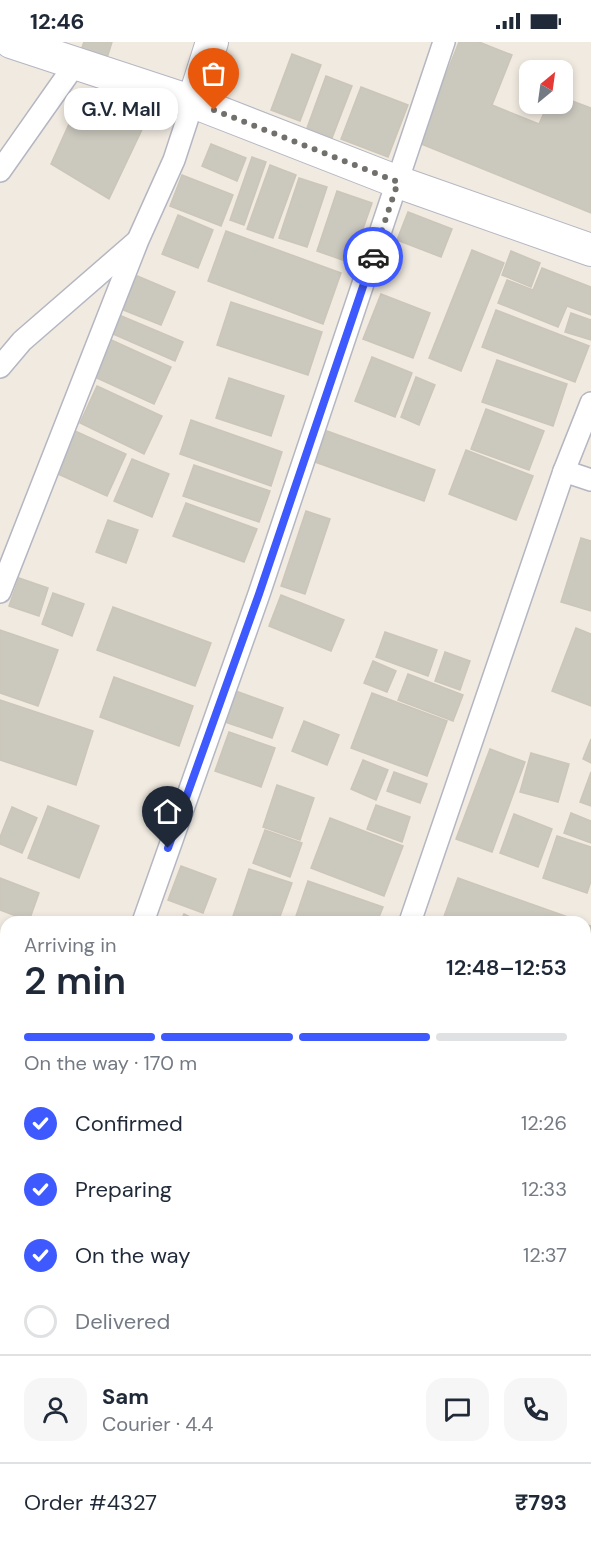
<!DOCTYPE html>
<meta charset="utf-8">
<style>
body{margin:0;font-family:"DM Sans",sans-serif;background:#f6f6f7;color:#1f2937;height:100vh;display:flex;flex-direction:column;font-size:22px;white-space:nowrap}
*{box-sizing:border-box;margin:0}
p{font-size:20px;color:#747a83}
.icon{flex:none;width:33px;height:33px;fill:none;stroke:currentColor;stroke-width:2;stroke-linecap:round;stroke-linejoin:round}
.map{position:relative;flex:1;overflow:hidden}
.drawer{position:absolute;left:0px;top:874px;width:591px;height:638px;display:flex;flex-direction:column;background:#fff;border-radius:18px 18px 0 0;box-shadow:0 3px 9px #0003}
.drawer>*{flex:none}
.needle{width:39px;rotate:29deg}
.controls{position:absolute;left:519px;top:18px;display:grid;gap:12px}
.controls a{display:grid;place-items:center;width:54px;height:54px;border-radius:12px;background:#fff;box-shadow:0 3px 9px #0003;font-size:30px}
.pin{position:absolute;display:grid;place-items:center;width:51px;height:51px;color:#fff;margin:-62px -26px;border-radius:50% 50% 50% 0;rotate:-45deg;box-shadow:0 0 6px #0007}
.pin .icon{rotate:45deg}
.courier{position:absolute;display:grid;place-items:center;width:60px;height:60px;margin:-30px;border:4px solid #3e5aff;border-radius:50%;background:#fff;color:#222;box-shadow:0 2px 8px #0007}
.bubble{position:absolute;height:42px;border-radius:18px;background:#fff;box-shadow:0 3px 9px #0003;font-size:20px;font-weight:600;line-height:42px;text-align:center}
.headline em{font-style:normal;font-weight:600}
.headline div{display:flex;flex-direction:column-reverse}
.headline{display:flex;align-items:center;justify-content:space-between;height:102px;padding:0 24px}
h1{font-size:39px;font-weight:600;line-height:45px}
.bar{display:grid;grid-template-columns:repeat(4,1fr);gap:9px 6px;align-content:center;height:72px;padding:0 24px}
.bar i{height:8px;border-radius:4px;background:#e0e1e3}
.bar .active{background:#3e5aff}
.bar p{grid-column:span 4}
.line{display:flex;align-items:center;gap:15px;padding:0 24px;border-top:2px solid #e0e1e3}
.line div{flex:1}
.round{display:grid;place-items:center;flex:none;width:63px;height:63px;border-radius:18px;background:#f6f6f7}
ol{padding:0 24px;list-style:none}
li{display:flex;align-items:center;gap:18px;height:66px}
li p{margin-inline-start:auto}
li .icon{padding:6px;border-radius:50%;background:#3e5aff;color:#fff;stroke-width:4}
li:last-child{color:#747a83}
li i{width:33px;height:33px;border:3px solid #e0e1e3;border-radius:50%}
.status{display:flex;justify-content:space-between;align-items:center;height:42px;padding:0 30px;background:#fff;direction:ltr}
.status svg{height:16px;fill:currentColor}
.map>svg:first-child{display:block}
</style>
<div class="status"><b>12:46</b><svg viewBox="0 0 49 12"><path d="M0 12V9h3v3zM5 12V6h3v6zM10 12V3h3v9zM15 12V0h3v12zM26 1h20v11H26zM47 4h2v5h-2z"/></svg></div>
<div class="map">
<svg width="591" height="1511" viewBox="0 0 591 1511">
<rect width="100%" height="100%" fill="#f0eae0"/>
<g fill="#cbc8be" stroke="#ccc6b9" stroke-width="1.5">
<polygon points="84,0 112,0 107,16 81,8"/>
<polygon points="459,0 479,0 512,13 492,63 539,82 548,62 562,62 562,55 591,66 591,171 419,101"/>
<polygon points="292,12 321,23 300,79 271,68"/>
<polygon points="326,34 352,44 332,96 307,86"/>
<polygon points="361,45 408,63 388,115 341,97"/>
<polygon points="83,51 148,75 109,157 51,122"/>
<polygon points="211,102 246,116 237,139 202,124"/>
<polygon points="252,115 266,120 244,183 230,178"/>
<polygon points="270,123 296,133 273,196 247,187"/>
<polygon points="182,133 233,153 221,184 170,164"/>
<polygon points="299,136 327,145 307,205 279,196"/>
<polygon points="337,149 372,161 351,221 317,209"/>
<polygon points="408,170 452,187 441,215 397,198"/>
<polygon points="178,173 213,188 198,226 162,212"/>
<polygon points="226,189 341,231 323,282 208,239"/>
<polygon points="472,208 504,221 461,329 429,316"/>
<polygon points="511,209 540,221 531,245 502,233"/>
<polygon points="542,226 591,245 591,273 567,264 558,285 498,261 507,238 533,248"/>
<polygon points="135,233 175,250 161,283 121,267"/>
<polygon points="381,252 430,271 413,316 363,297"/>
<polygon points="231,260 322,290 308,333 217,303"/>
<polygon points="496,268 589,304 575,340 482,305"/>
<polygon points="571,271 591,278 591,298 565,290"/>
<polygon points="119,273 183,300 175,319 111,291"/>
<polygon points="107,296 171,325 154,362 90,333"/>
<polygon points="372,315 412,331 395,375 355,359"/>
<polygon points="497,318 567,342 553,384 482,360"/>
<polygon points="416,335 435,343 419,383 401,375"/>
<polygon points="229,336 284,354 271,394 216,376"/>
<polygon points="97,344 162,374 144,412 80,381"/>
<polygon points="486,367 544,389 529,428 471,407"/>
<polygon points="191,378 282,410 271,444 180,412"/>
<polygon points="75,389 126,412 107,454 56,431"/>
<polygon points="327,389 435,428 424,459 315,420"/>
<polygon points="466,408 533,434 516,478 449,452"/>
<polygon points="132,417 169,432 152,475 114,459"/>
<polygon points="194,423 270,449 259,480 183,454"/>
<polygon points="186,461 257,487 244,520 173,494"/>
<polygon points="306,469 330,477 305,552 281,544"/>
<polygon points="108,478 138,488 126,521 96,510"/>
<polygon points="581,496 591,499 591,569 561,560"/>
<polygon points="19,536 48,546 39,574 9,564"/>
<polygon points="53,551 84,562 72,594 42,582"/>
<polygon points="281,553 344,578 331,609 269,584"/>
<polygon points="113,565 211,601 195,644 97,608"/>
<polygon points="576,586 591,592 591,664 552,649"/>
<polygon points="0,588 58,608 38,664 0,651"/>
<polygon points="385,590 437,608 428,634 376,615"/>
<polygon points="445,610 470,619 460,648 435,639"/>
<polygon points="373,619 396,629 387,650 364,641"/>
<polygon points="408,632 463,653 453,679 398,658"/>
<polygon points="114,635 193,664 179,704 100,675"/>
<polygon points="233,648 283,666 272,696 222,679"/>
<polygon points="372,651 447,679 427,734 351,706"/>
<polygon points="0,658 93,689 76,743 0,718"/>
<polygon points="304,679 339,693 327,723 292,709"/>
<polygon points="229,690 275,706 261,745 215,729"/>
<polygon points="591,697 591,721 583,717"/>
<polygon points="490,707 525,720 492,810 456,797"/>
<polygon points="531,711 569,722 558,760 520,750"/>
<polygon points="363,718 388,728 376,758 351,747"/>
<polygon points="394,730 427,742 420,761 387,749"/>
<polygon points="591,730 591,764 580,760"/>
<polygon points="277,743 314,756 300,798 263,785"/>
<polygon points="376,763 410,775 402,800 367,787"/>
<polygon points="48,764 99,784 79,836 28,816"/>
<polygon points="12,765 37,776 22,811 0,802 0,795"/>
<polygon points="571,771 591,779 591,801 564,791"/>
<polygon points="514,772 552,787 538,825 500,811"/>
<polygon points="330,776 403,804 384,854 311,826"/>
<polygon points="265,788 302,801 290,835 253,821"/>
<polygon points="557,794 591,805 591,839 587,851 543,836"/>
<polygon points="181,824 216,837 203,871 168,858"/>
<polygon points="249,827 292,841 278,880 231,880"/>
<polygon points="0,836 39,851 29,879 0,868"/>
<polygon points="458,836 582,880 442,880"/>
<polygon points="308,839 383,865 377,880 294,880"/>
<polygon points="184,872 200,880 180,880"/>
<polygon points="585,882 591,884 591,894 585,911"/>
<polygon points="0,915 6,917 6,998 0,996"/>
<polygon points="0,1028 6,1030 6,1081 0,1079"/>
<polygon points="585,1133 591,1133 591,1156 585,1155"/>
<polygon points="585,1163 591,1163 591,1192 585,1191"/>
</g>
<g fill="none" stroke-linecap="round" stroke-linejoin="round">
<g stroke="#b4b6c2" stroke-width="24">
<g id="street">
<polyline points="0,129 76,21"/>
<polyline points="0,325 22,299 136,200"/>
<polyline points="564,429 591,438"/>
<polyline points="0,550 138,198 174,118 193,60"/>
<polyline points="143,880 259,552 444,0"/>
<polyline points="410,880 564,429 591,361"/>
<polyline points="585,1053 591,1036"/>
</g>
</g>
<g stroke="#b4b6c2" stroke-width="34">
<g id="secondary">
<polyline points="11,0 193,60 398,140 591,208"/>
<polyline points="193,60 212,0"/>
<polyline points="0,1177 6,1177"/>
<polyline points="585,1210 591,1211"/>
</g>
</g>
<use href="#street" stroke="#fff" stroke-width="21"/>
<use href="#secondary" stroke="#fff" stroke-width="32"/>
<g stroke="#a2a4b9" stroke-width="4.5">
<polyline points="0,1277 6,1278"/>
<polyline points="0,1295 6,1296"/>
<polyline points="585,1312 591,1313"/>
<polyline points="585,1330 591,1330"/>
</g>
</g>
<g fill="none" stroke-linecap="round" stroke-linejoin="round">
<polyline stroke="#72706c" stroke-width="6" stroke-dasharray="0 10.8" points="214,68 398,140 373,215"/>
<polyline stroke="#3e5aff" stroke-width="8" points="168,806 259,552 373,215"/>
</g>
</svg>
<div class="controls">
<a><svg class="needle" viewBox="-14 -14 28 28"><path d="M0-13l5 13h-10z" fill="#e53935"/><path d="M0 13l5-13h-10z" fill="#747a83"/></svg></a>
</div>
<div class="pin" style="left:214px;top:68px;background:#ea580c"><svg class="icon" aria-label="bag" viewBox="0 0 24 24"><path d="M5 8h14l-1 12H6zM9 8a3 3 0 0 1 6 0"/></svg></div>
<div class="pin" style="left:168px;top:806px;background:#1f2937"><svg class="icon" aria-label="home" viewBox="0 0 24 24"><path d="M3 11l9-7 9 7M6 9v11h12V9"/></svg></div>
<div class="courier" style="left:373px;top:215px"><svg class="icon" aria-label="car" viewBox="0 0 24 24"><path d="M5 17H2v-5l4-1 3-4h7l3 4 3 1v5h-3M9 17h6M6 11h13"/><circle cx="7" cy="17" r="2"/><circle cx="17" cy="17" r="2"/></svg></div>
<div class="bubble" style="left:64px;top:46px;width:114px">G.V. Mall</div>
<section class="drawer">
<div class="headline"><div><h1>2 min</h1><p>Arriving in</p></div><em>12:48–12:53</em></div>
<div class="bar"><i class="active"></i><i class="active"></i><i class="active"></i><i></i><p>On the way · 170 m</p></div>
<ol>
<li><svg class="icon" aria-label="check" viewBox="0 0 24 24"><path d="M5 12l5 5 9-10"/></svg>Confirmed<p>12:26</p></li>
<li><svg class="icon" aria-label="check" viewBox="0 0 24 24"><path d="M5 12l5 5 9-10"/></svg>Preparing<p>12:33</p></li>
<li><svg class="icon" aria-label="check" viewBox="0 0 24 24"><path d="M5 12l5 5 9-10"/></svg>On the way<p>12:37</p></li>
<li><i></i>Delivered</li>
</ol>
<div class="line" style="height:108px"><a class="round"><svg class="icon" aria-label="person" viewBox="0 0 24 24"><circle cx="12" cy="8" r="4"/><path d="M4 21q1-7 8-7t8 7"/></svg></a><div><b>Sam</b><p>Courier · 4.4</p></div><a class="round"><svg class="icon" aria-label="chat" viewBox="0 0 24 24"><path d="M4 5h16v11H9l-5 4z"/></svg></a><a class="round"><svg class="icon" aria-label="phone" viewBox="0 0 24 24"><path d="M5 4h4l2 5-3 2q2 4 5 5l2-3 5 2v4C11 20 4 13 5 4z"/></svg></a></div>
<div class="line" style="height:78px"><div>Order #4327</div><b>₹793</b></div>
</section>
</div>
